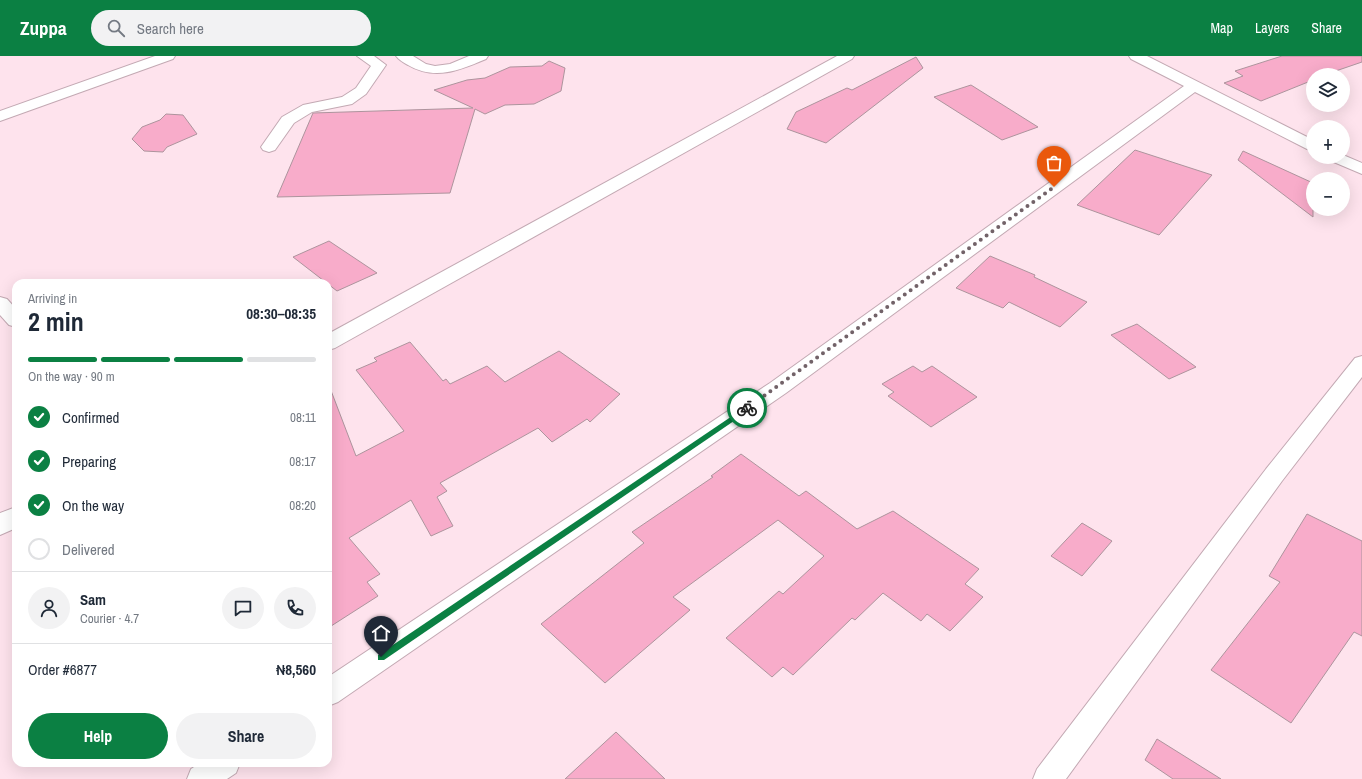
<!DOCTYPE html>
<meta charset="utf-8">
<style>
body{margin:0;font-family:"Archivo Narrow",sans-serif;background:#f2f2f3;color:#1f2937;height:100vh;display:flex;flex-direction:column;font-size:15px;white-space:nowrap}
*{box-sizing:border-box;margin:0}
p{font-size:13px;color:#747a83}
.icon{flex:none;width:22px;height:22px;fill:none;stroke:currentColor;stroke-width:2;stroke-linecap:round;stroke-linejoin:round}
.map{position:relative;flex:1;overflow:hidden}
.panel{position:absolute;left:12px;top:223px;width:320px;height:488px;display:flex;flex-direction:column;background:#fff;border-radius:12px;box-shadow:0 4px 16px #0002}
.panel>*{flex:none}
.controls{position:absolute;left:1306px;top:12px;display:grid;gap:8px}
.controls a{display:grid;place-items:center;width:44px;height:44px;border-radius:50%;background:#fff;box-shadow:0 4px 16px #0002;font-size:20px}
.pin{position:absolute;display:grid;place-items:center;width:34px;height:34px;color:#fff;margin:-41px -17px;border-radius:50% 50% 50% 0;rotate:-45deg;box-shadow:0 0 4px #0007}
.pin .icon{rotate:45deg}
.courier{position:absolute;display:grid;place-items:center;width:40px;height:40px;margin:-20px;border:3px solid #0b8043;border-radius:50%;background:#fff;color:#222;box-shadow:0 1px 5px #0007}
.overview em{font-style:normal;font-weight:700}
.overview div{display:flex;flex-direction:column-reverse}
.overview{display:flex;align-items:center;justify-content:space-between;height:68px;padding:0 16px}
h1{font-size:26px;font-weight:700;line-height:30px}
.bar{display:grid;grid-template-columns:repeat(4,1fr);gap:6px 4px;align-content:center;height:48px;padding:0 16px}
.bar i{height:5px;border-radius:3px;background:#e0e1e3}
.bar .on{background:#0b8043}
.bar p{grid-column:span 4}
.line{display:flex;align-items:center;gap:10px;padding:0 16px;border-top:1px solid #e0e1e3}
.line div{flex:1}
.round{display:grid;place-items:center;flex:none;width:42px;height:42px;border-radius:21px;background:#f2f2f3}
ol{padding:0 16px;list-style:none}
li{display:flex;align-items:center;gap:12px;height:44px}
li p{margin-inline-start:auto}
li .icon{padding:4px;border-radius:50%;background:#0b8043;color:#fff;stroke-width:4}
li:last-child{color:#747a83}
li i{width:22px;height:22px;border:2px solid #e0e1e3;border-radius:50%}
.cta{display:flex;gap:8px;margin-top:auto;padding:8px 16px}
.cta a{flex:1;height:46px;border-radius:24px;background:#0b8043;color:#fff;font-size:16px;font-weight:700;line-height:46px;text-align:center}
.cta a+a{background:#f2f2f3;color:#1f2937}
header{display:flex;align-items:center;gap:24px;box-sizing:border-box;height:56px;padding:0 20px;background:#0b8043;color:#fff}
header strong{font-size:19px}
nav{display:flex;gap:22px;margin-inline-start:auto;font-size:14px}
.search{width:280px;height:36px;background:#f2f2f3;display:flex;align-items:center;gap:10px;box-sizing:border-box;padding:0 14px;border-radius:22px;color:#747a83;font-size:15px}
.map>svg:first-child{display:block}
</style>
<header>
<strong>Zuppa</strong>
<div class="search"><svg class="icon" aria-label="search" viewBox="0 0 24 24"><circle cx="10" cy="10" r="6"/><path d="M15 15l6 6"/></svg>Search here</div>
<nav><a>Map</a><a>Layers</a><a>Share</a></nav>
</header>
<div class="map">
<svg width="1362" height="723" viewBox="0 0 1362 723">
<rect width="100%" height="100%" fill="#fee3ed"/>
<g fill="#f8acca" stroke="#ad949d">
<polygon points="1282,0 1362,0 1362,6 1324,19 1313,19 1313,24 1261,45 1224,27 1243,20 1235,15"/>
<polygon points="916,1 923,12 826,87 787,73 796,56 847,32 852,34"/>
<polygon points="549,5 565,12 561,35 534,48 505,49 485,58 475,53 450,137 277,141 313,57 473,52 434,34 467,24 485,22 510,11 542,10"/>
<polygon points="971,29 1038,71 1002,84 934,41"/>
<polygon points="166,58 183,59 197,78 167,91 163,96 144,95 132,83 142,71 160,64"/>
<polygon points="1135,94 1212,119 1159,179 1077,149"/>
<polygon points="1243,95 1313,127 1313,161 1238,104"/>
<polygon points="329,185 377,217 337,235 293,201"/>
<polygon points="990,200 1035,219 1034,221 1087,246 1060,271 1009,246 1003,252 956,232"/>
<polygon points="1137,268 1196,311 1169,323 1111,279"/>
<polygon points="410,286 443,325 446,323 450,328 487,310 505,326 559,295 620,338 590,366 587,363 552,386 538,372 440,427 447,435 437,441 453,470 431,480 411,444 349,482 380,518 367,526 378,540 328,572 328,333 330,332 356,400 404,375 356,314 377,305 374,302"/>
<polygon points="913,310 922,316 932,310 977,341 931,371 888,340 894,336 882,328"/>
<polygon points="741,398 799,440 806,435 857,473 893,455 979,513 965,528 983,541 950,575 927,558 921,565 883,537 855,564 852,562 793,619 783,611 772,621 726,582 779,535 783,538 824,500 778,464 673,541 690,554 605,627 541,568 644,487 632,476 713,421 711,420"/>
<polygon points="1307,458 1362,485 1362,580 1354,576 1291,667 1211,614 1280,526 1269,520"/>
<polygon points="1082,467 1112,485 1082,520 1051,500"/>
<polygon points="616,676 665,723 565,723"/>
<polygon points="1157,683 1221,723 1173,723 1145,704"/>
</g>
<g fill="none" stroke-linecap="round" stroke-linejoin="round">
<g stroke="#c3a9b3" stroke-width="2">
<g id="minor">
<polygon points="357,0 374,0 386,9 366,38 352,48 312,56 294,67 275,94 269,96 263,94 261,91 282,61 303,49 342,41 356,32 371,10"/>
<path d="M396 0H413L426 8 435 10 450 8 469 0H488L486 3C460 14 435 25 408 9 404 7 399 4 396 0Z"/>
<polygon points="837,0 854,0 852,3 335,292 328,294 328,278"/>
<polygon points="1129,0 1147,0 1313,84 1313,95 1307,93 1195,36 786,337 338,646 328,650 328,621 770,327 1184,30 1131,3"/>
<polygon points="1343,99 1362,107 1362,118 1329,104 1327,101 1343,101"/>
<polygon points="0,241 7,243 16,253 16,271 9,269 0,259"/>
<polygon points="1362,300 1362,321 1282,425 1066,723 1033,723 1037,713 1266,413 1355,302"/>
<polygon points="16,451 16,472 0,479 0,457"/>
<polygon points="200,707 240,707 236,717 227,723 187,723 191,713"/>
</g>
</g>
<g stroke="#c3a9b3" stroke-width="2">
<polygon id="major" points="155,0 175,0 173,3 0,65 0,55"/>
</g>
<use href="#minor" fill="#fff" fill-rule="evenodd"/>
<use href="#major" fill="#fff" fill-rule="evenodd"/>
</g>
<polygon fill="#0b8043" points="747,350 751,352 750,354 384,604 378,604 378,599"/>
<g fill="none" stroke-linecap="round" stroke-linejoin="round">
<polyline stroke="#726268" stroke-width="4" stroke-dasharray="0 7.2" points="747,352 1054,131"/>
</g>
</svg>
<div class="controls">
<a><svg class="icon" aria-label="layers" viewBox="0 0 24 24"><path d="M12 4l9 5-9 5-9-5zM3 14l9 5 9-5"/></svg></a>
<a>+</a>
<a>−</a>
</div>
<div class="pin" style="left:1054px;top:131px;background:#ea580c"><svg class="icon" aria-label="bag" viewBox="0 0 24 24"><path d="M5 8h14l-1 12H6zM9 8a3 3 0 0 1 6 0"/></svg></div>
<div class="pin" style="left:381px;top:601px;background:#1f2937"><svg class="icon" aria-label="home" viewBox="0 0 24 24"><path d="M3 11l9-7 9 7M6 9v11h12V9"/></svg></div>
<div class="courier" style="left:747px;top:352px"><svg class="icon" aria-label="bike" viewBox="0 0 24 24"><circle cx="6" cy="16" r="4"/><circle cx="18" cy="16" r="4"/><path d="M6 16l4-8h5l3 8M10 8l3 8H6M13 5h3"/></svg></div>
<section class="panel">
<div class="overview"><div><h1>2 min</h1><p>Arriving in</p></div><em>08:30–08:35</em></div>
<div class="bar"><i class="on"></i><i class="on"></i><i class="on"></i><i></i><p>On the way · 90 m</p></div>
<ol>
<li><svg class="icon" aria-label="check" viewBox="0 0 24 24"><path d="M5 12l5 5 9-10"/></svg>Confirmed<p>08:11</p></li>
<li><svg class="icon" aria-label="check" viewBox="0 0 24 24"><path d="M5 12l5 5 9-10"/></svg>Preparing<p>08:17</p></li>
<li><svg class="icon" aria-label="check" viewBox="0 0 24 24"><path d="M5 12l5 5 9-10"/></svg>On the way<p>08:20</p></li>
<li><i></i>Delivered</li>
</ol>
<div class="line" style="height:72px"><a class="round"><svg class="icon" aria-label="person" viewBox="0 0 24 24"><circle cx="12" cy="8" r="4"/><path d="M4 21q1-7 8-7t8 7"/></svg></a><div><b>Sam</b><p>Courier · 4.7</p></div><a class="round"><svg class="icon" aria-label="chat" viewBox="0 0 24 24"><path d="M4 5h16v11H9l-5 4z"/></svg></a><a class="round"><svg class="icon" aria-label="phone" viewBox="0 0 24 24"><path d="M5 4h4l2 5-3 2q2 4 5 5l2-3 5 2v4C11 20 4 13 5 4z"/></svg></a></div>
<div class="line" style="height:52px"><div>Order #6877</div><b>₦8,560</b></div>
<div class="cta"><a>Help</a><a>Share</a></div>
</section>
</div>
